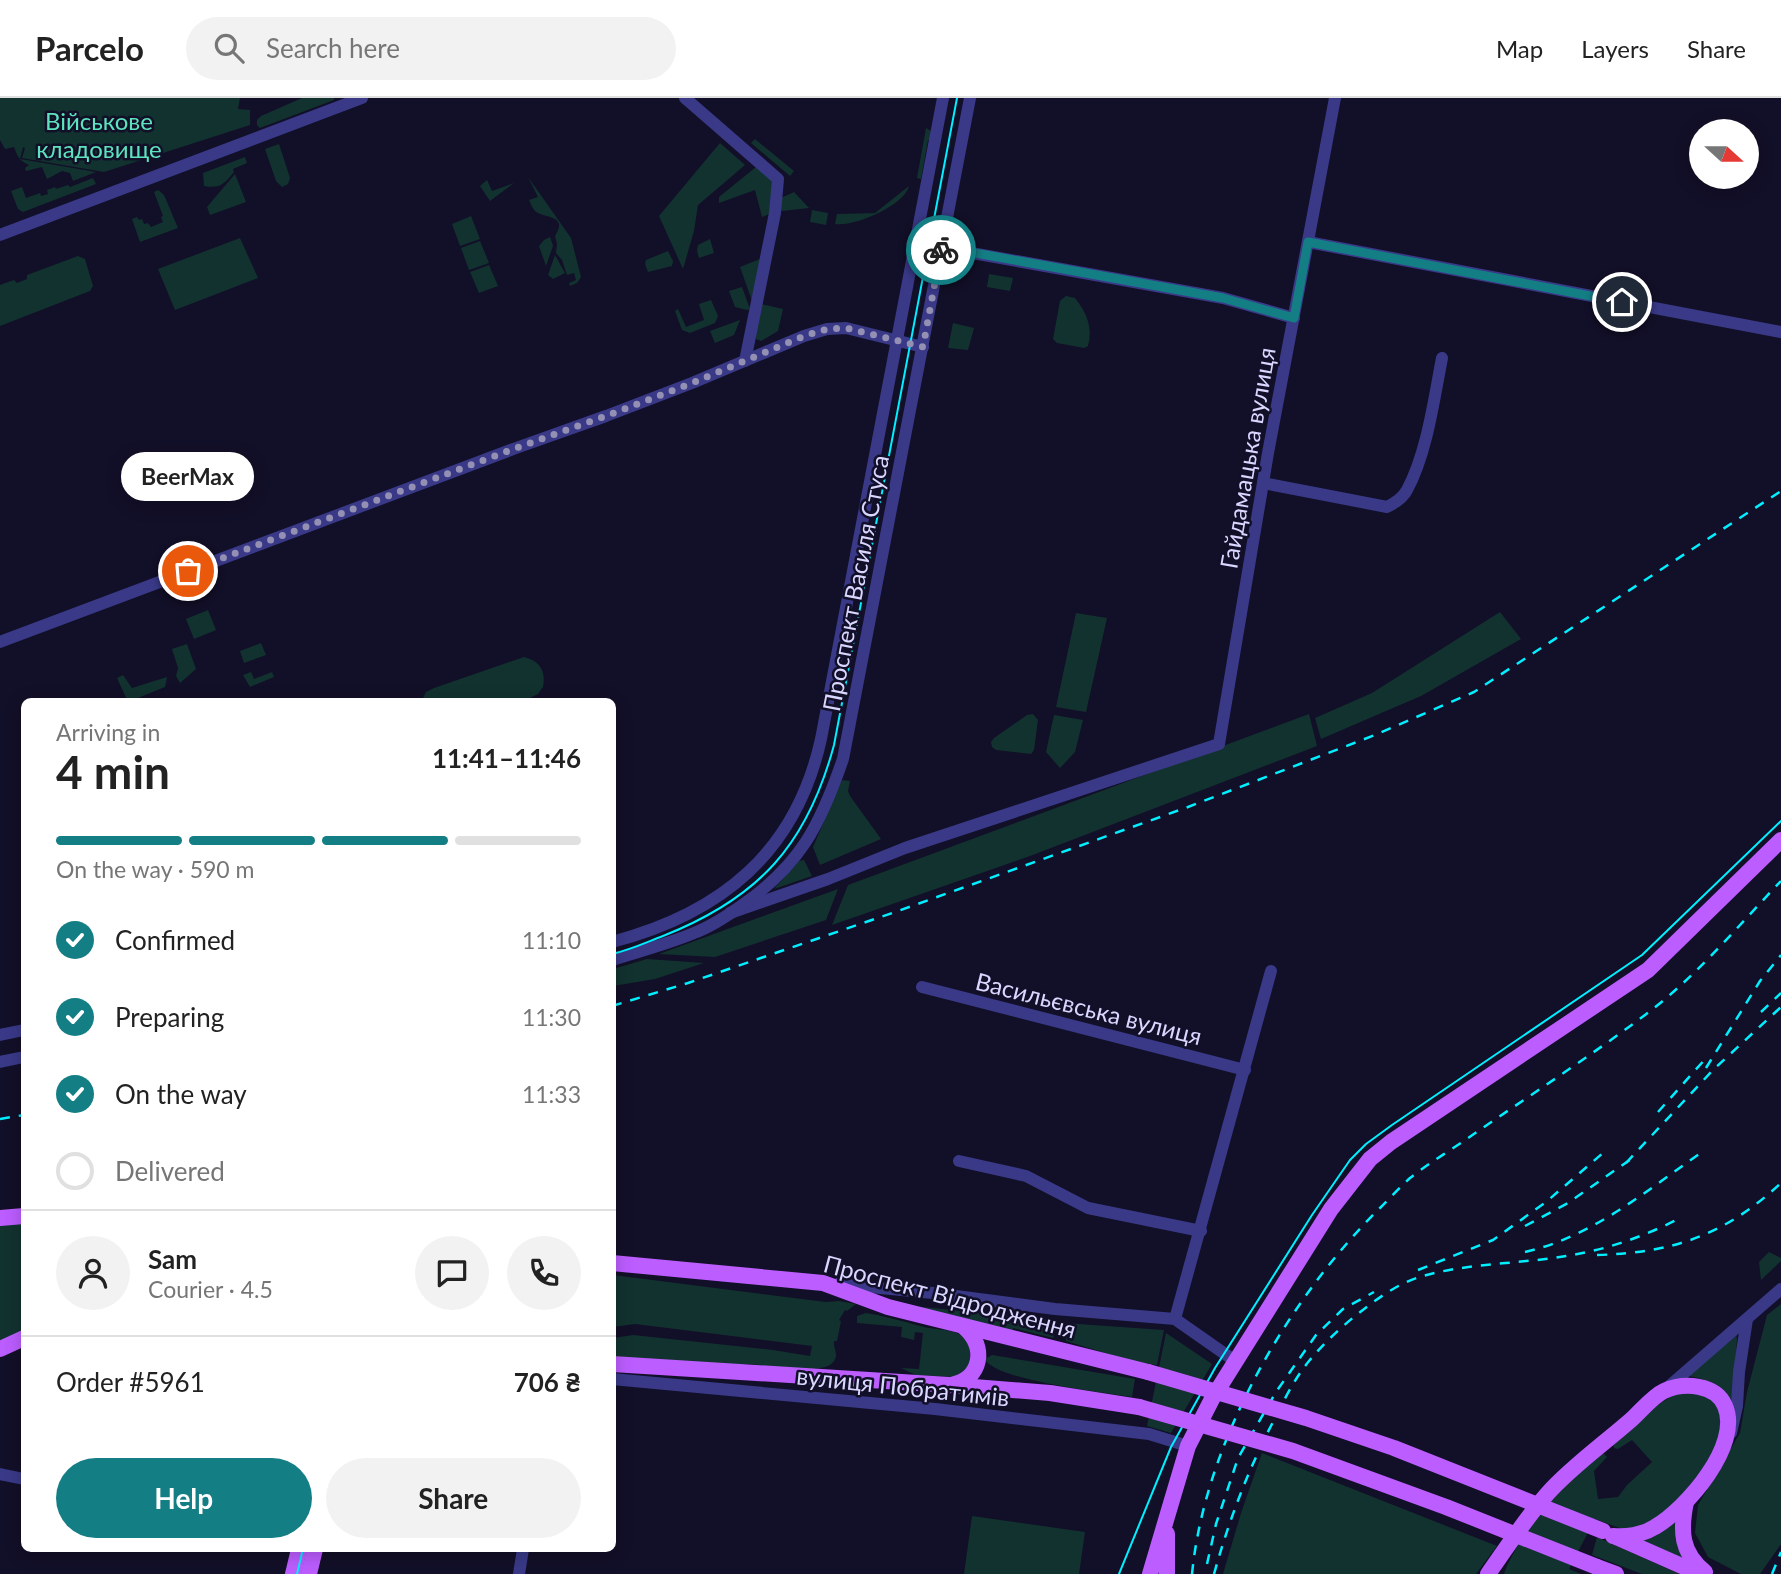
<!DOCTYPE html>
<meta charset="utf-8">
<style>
body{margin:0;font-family:Lato,sans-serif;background:#f2f2f2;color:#222;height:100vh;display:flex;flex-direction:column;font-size:26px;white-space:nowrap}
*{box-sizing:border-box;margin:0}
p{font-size:23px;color:#767676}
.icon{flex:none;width:38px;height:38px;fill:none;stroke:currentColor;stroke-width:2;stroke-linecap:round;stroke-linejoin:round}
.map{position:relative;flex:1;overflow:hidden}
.panel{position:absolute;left:21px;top:600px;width:595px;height:854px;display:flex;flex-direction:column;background:#fff;border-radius:10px;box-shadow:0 4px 18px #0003}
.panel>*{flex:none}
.needle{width:46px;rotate:111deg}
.buttons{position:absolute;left:1689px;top:21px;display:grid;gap:14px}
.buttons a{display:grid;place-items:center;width:70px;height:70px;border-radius:50%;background:#fff;box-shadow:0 4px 18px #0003;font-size:35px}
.pin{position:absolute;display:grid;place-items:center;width:60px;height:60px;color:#fff;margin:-30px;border:4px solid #fff;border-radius:50%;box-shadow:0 2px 7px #0007}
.courier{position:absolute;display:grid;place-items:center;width:70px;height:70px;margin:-35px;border:5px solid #147e85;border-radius:50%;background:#fff;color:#222;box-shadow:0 2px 9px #0007}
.bubble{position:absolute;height:49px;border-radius:24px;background:#fff;box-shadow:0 4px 18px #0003;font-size:23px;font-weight:700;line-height:49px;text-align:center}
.summary em{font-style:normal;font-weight:700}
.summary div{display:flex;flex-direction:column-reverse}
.summary{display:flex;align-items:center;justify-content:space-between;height:119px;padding:0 35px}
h1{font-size:46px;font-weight:700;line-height:52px}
.bar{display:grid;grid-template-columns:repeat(4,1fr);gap:10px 7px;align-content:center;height:84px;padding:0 35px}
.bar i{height:9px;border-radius:5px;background:#e0e0e0}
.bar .current{background:#147e85}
.bar p{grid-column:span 4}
.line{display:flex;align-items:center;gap:18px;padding:0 35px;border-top:2px solid #e0e0e0}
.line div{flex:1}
.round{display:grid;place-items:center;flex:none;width:74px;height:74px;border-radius:37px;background:#f2f2f2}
ol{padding:0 35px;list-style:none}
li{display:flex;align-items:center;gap:21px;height:77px}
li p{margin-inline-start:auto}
li .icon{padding:7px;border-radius:50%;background:#147e85;color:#fff;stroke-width:4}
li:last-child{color:#767676}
li i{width:38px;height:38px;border:4px solid #e0e0e0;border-radius:50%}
.action{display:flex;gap:14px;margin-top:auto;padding:14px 35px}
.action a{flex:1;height:80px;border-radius:42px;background:#147e85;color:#fff;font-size:28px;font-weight:700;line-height:80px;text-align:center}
.action a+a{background:#f2f2f2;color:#222}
header{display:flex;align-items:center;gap:42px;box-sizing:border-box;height:98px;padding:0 35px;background:#fff;border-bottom:2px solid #e0e0e0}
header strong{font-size:33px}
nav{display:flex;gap:38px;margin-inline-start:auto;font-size:24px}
.search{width:490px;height:63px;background:#f2f2f2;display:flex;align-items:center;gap:18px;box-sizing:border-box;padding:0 24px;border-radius:38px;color:#767676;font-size:26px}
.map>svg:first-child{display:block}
</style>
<header>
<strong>Parcelo</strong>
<div class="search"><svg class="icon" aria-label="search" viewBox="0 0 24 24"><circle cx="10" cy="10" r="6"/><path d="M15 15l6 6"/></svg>Search here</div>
<nav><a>Map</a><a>Layers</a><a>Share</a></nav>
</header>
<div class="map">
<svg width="1781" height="1476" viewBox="0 0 1781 1476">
<rect width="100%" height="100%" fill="#120f28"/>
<g fill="#12322f">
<path d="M0 0H240L238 11 250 12V27L104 74 22 60 25 50 23 49 20 61 96 74 73 83 70 75 62 73 47 81 42 69 26 73 25 70 29 67C20 63 18 60 14 49L5 51 0 42Z"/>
<polygon points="302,0 334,0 334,2 260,30 257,27 257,22 261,18"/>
<polygon points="926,30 931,33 931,42 928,42 921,81 917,80"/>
<polygon points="755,41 794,73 790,78 751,45"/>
<polygon points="720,45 745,67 698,107 694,133 683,171 659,118"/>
<polygon points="279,46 290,80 288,86 282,89 276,83 265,51"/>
<path d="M245 59 247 65 233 71 234 74C224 86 220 91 204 88L203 75Z"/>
<polygon points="756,69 774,84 772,115 762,119 755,92 719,105 719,99"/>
<polygon points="235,76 246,104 210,117 207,109"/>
<path d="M528 79 571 140 581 179 577 185 570 188 569 185 576 182 574 175 567 177 562 162 556 155 557 146 555 138C569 116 544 121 535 113 532 110 531 106 529 102L538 99Z"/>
<polygon points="93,80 96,86 23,114 18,111 11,93 22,89 26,100 40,95 41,98 48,96 47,92 55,89 56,91 68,87 70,89"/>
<polygon points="487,82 492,93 514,85 490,103 480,88"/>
<path d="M909 88C904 108 854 129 835 126L837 116 875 115Z"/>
<polygon points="158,92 164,97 178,130 140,144 132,121 137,119 139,122 142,121 144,126 148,125 151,129 163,124 161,119 163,118 154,94"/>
<polygon points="794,94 809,110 782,113 778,109 781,100"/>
<polygon points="812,112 828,115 826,127 810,124"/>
<polygon points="471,118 480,141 460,148 452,126"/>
<polygon points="550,139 553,148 546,168 539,148 544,142"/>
<polygon points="240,140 258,180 175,212 158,171"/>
<polygon points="710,141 714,155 699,160 697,153 698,147"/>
<polygon points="480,143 489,165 469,172 461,150"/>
<polygon points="668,153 673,163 672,168 648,174 645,166 646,162"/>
<polygon points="555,157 565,175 553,181 548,177"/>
<polygon points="78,158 85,161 93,188 90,193 0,228 0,187 14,182 17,185 27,181 27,177"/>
<polygon points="760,161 752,203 740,169"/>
<polygon points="489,167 498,188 479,195 470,174"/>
<polygon points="989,176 1013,180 1010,193 987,189"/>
<polygon points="742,189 750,211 747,212 735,209 729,193"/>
<path d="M1066 198 1075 200C1087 215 1093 230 1088 248L1084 250 1057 245 1053 241 1060 203Z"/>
<polygon points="711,202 718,218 715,225 690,235 682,232 675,213 678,211 686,229 704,222 699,206"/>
<polygon points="761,206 783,211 778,233 761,243 756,241 755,234"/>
<polygon points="740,222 734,237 715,245 710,233"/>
<polygon points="953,225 974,230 968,252 948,250"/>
<polygon points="208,512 216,532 194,541 186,521"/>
<polygon points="1500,514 1521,541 1421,598 1321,641 1315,620 1372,595"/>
<polygon points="1076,515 1107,520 1086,614 1056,609"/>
<polygon points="261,545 266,557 244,565 240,553"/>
<polygon points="187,546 196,571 180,585 176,578 178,570 172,551"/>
<path d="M524 559C540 563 546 573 543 589L538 596 522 604H421L426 594 434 590Z"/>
<polygon points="251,574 254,581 272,574 274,579 250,589 243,577"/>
<polygon points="123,577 132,590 167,579 165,589 128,604 117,580"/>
<polygon points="1033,616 1038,622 1034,652 1031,656 996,652 992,649 991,644 994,640 1027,617"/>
<polygon points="1309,616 1317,648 1030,758 832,827 848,787"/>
<polygon points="1054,617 1083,622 1075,654 1060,670 1046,654"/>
<polygon points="842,682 850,683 848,693 850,698 881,741 820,767 813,749"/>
<polygon points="804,762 812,778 774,791 799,763"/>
<polygon points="838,791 826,822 715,859 659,856"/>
<polygon points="647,861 704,865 655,881 613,888 613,871"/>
<polygon points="24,1124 24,1233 0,1245 0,1125"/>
<polygon points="1769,1154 1781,1160 1781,1163 1761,1182 1759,1164"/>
<path d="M613 1177 826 1204 839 1203 856 1206 847 1213 845 1212 839 1222 841 1223 837 1243H834C833 1251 839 1255 834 1263 824 1279 766 1267 749 1266 742 1266 735 1268 727 1269L613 1260V1240L633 1237 773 1252 810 1258 812 1248 635 1226 613 1229Z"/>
<polygon points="1781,1206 1781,1446 1760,1476 1741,1476 1708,1459 1695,1435 1698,1407 1740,1335 1747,1294 1767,1217"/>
<polygon points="912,1208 1053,1222 1054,1238 1053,1240 1013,1230 1012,1235"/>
<path d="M866 1215C884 1218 902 1223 920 1228 946 1235 977 1227 969 1268L955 1279 916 1277 901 1270 919 1271 923 1235 915 1234 914 1242 901 1239 902 1229 857 1225V1218Z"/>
<polygon points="1064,1225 1164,1232 1157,1267 1131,1263 1066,1243"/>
<polygon points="1166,1235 1212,1266 1171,1335 1147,1328"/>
<path d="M1736 1238 1737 1240 1732 1313C1719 1291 1715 1282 1688 1278Z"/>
<path d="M992 1257 1135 1281 1132 1299C1107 1295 993 1282 985 1261Z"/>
<path d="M1678 1294 1705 1295 1719 1309 1724 1324 1711 1360 1673 1409 1652 1426 1625 1432 1595 1421 1569 1471 1581 1476H1504C1516 1439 1570 1377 1603 1355L1607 1359 1594 1373 1598 1401 1618 1399 1627 1387 1652 1364 1632 1342 1618 1351 1614 1350 1613 1345 1656 1308Z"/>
<polygon points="1262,1355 1497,1448 1476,1476 1223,1476 1241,1415"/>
<polygon points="1680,1414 1689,1463 1637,1440"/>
<polygon points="972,1418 1085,1434 1079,1476 964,1476"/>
<polygon points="1597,1439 1679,1476 1642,1476 1592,1457"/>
</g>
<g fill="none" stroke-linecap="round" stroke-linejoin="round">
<g stroke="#393988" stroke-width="12">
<polyline points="685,0 778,81 775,115 745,263"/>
<polyline points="0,137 362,0"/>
<polyline points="1308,144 1781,234"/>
<polyline points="916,145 1223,200 1294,220"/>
<path d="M1263 385 1387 409C1395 405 1403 400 1407 392 1427 355 1434 301 1442 260"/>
<polyline points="0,544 516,350 606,318 692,285 804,238 827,231 846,230 923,249"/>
<polyline points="730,815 828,781 905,750 1219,646 1268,355 1335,0"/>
<path d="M612 844C722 815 796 754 821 641L943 0"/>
<path d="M612 862C640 853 668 846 694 835 710 829 727 818 741 808 800 767 820 728 843 661L970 0"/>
<polyline points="922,889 1245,972"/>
<polyline points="0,937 24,932"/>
<polyline points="0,964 24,959"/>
<polyline points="959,1063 1026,1078 1088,1110 1201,1133"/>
<polyline points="838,1186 933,1195 1055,1211 1175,1221 1235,1263"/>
<polyline points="1175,1221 1271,873"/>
<polyline points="612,1281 935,1311 1149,1336 1188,1348"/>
<polyline points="1667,1290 1781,1191"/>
<polyline points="1731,1335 1737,1308 1739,1274 1747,1221"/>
<polyline points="0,1376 24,1381"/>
<polyline points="519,1476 523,1451"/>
</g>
<g stroke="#bc5dff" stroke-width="16">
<polyline points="0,1120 24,1118"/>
<polyline points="612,1165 823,1185 888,1209 1148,1274"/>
<polyline points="0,1251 24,1240"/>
<polyline points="612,1266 949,1287 1050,1295 1139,1309"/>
<path d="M951 1287C982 1281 987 1248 964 1229"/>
<path d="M1686 1404C1680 1433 1681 1455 1705 1474"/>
<polyline points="1616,1439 1700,1476"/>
<polyline points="1597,1469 1616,1476"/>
<polyline points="293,1476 299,1451"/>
<polyline points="309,1476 315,1451"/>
<polyline points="1150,1476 1188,1348 1212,1301 1331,1111 1370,1061 1391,1044 1648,872 1781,742"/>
<polyline points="1167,1476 1167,1436"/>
<path d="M1488 1476C1507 1449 1526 1420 1548 1395 1571 1369 1606 1344 1632 1321 1642 1312 1653 1298 1664 1293 1684 1284 1716 1286 1725 1308 1742 1347 1686 1411 1655 1429 1642 1437 1627 1439 1613 1438"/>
</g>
<g stroke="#02efff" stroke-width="2">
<path d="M612 856C630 852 647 844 663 838 759 800 807 747 834 647L957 0"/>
<polyline points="297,1476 303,1451"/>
<polyline points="1119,1476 1171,1349 1215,1270 1312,1117 1350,1062 1366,1046 1392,1027 1642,857 1781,723"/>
</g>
<g stroke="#02efff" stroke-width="2.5" stroke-dasharray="10 9" stroke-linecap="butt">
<polyline points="612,908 688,885 898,813 1188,709 1375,637 1474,594 1781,393"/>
<polyline points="1761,914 1781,895"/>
<polyline points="1706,970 1760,883 1781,857"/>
<polyline points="1658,1014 1707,959"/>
<polyline points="0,1021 24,1017"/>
<polyline points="1626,1065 1713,972 1781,909"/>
<polyline points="1525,1128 1568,1105 1634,1059"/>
<path d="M1525 1154C1592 1139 1646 1093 1702 1054"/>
<path d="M1597 1157C1673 1155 1725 1137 1781 1085"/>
<polyline points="1418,1172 1493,1142 1546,1104 1603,1055"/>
<polyline points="1207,1466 1216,1426 1238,1360 1276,1294 1316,1237 1343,1211 1374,1194"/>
<path d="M1192 1476C1205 1344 1287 1202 1380 1110 1390 1100 1400 1089 1410 1080 1429 1065 1451 1052 1471 1038 1529 998 1589 959 1645 917 1696 879 1738 828 1781 783"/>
<path d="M1214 1476C1229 1422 1248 1372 1274 1322 1284 1302 1295 1280 1309 1263 1324 1245 1341 1229 1359 1215 1378 1200 1400 1184 1423 1178 1469 1165 1519 1166 1566 1158 1606 1152 1646 1138 1682 1119"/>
<polyline points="1772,1476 1781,1454"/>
</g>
<g stroke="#bc5dff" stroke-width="16">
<polyline points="1148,1274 1306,1320 1394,1350 1603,1433"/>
<polyline points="1139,1309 1293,1353 1446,1409 1597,1469"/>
</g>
</g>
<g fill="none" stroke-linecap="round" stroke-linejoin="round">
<polyline stroke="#9390b4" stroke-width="7" stroke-dasharray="0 12.6" points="188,473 516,350 606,318 692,285 804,238 827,231 846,230 923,249 941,152"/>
<polyline stroke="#147e85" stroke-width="9" points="941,152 942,149 1223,200 1294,220 1308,144 1622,204"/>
</g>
<g text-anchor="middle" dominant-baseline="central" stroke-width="5" stroke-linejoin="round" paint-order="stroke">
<g font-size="24" fill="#5de3bd" stroke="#120f28">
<text x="99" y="22">Військове<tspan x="99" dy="28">кладовище</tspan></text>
</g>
<g font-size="24" fill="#d9d6ff" stroke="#120f28">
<text transform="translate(1247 360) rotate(-80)">Гайдамацька вулиця</text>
<text transform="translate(855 485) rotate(-79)">Проспект Василя Стуса</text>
<text transform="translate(1089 910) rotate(14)">Васильєвська вулиця</text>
<text transform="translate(950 1198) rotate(15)">Проспект Відродження</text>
<text transform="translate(903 1288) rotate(6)">вулиця Побратимів</text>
</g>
</g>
</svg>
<div class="buttons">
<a><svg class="needle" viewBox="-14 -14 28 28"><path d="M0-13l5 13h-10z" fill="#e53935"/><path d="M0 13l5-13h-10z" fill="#767676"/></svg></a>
</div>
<div class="pin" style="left:188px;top:473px;background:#ea580c"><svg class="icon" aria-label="bag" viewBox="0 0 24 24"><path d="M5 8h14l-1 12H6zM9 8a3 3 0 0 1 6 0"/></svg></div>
<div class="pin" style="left:1622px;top:204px;background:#1f2937"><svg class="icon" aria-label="home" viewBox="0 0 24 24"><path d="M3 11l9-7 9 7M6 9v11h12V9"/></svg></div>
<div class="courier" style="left:941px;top:152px"><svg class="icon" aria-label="bike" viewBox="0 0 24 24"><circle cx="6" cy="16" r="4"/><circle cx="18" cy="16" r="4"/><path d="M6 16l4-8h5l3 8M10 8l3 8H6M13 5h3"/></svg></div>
<div class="bubble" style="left:121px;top:354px;width:133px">BeerMax</div>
<section class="panel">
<div class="summary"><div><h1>4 min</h1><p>Arriving in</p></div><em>11:41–11:46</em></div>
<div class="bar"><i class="current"></i><i class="current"></i><i class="current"></i><i></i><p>On the way · 590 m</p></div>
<ol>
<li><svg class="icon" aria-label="check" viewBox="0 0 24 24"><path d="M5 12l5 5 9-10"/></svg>Confirmed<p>11:10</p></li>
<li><svg class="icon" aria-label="check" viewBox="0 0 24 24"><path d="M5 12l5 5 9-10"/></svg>Preparing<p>11:30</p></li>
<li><svg class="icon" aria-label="check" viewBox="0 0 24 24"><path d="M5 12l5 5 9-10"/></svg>On the way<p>11:33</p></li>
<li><i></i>Delivered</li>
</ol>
<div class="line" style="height:126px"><a class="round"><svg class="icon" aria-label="person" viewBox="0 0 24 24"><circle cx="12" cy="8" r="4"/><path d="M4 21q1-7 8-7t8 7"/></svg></a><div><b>Sam</b><p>Courier · 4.5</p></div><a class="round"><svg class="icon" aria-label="chat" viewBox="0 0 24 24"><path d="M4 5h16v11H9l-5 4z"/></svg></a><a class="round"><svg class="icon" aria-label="phone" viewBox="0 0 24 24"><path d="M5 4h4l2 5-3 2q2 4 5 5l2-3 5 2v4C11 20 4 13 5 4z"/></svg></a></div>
<div class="line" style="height:91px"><div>Order #5961</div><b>706 ₴</b></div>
<div class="action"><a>Help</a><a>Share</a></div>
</section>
</div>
